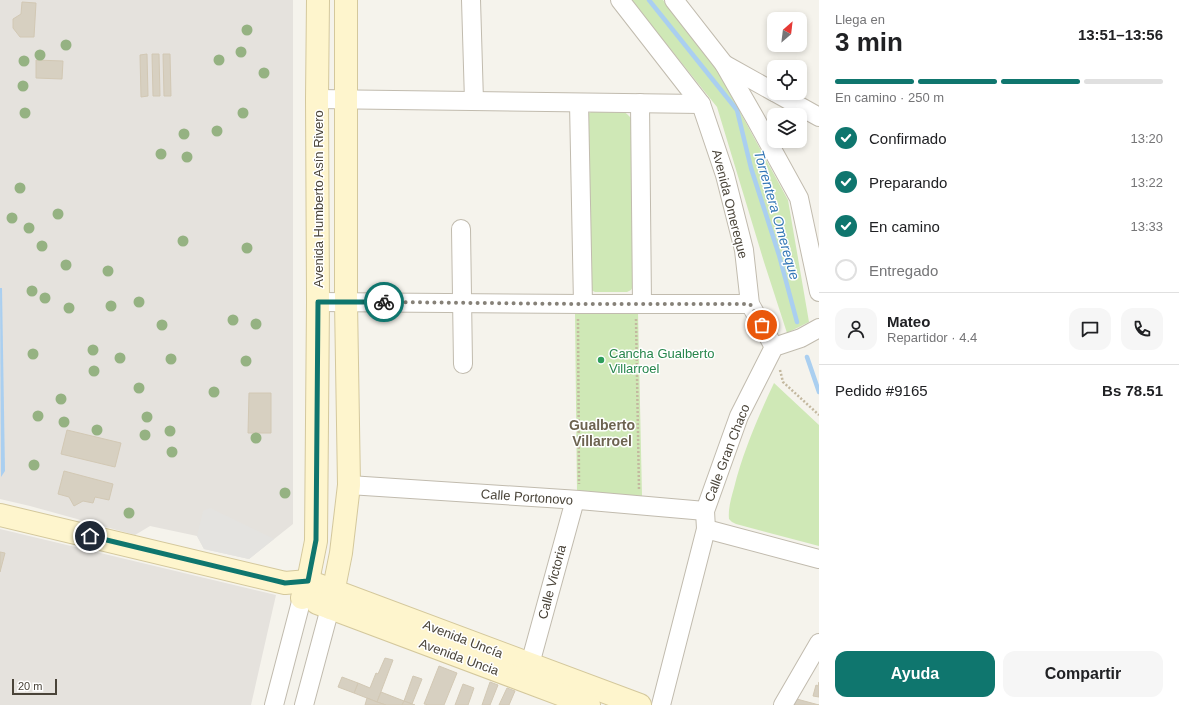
<!DOCTYPE html>
<html lang="es">
<meta charset="utf-8">
<style>
body{margin:0;font-family:Arial,sans-serif;background:#f6f6f6;color:#202124;height:100vh;display:flex;flex-direction:column;font-size:15px;white-space:nowrap}
*{box-sizing:border-box;margin:0}
p{font-size:13px;color:#757577}
.icon{flex:none;width:22px;height:22px;fill:none;stroke:currentColor;stroke-width:2;stroke-linecap:round;stroke-linejoin:round}
.map{position:relative;flex:1;overflow:hidden}
.drawer{display:flex;flex-direction:column;background:#fff;width:360px}
.drawer>*{flex:none}
.needle{width:26px;rotate:28deg}
.buttons{position:absolute;left:767px;top:12px;display:grid;gap:8px}
.buttons a{display:grid;place-items:center;width:40px;height:40px;border-radius:8px;background:#fff;box-shadow:0 2px 6px #0003;font-size:20px}
.scale{position:absolute;left:12px;bottom:10px;width:45px;box-sizing:border-box;padding-left:4px;border:2px solid #4a4439;border-top:0;font-size:11px;line-height:14px;white-space:nowrap;color:#4a4439;-webkit-text-stroke:3px #fff;paint-order:stroke}
.pin{position:absolute;display:grid;place-items:center;width:34px;height:34px;color:#fff;margin:-17px;border:2px solid #fff;border-radius:50%;box-shadow:0 1px 4px #0007}
.courier{position:absolute;display:grid;place-items:center;width:40px;height:40px;margin:-20px;border:3px solid #0f766e;border-radius:50%;background:#fff;color:#222;box-shadow:0 1px 5px #0007}
.head em{font-style:normal;font-weight:700}
.head div{display:flex;flex-direction:column-reverse}
.head{display:flex;align-items:center;justify-content:space-between;height:68px;padding:0 16px}
h1{font-size:26px;font-weight:700;line-height:30px}
.bar{display:grid;grid-template-columns:repeat(4,1fr);gap:6px 4px;align-content:center;height:48px;padding:0 16px}
.bar i{height:5px;border-radius:3px;background:#e0e0e0}
.bar .active{background:#0f766e}
.bar p{grid-column:span 4}
.line{display:flex;align-items:center;gap:10px;padding:0 16px;border-top:1px solid #e0e0e0}
.line div{flex:1}
.round{display:grid;place-items:center;flex:none;width:42px;height:42px;border-radius:12px;background:#f6f6f6}
ol{padding:0 16px;list-style:none}
li{display:flex;align-items:center;gap:12px;height:44px}
li p{margin-inline-start:auto}
li .icon{padding:4px;border-radius:50%;background:#0f766e;color:#fff;stroke-width:4}
li:last-child{color:#757577}
li i{width:22px;height:22px;border:2px solid #e0e0e0;border-radius:50%}
.primary-button{display:flex;gap:8px;margin-top:auto;padding:8px 16px}
.primary-button a{flex:1;height:46px;border-radius:12px;background:#0f766e;color:#fff;font-size:16px;font-weight:700;line-height:46px;text-align:center}
.primary-button a+a{background:#f6f6f6;color:#202124}
main{display:flex;flex:1;min-height:0}
.map>svg:first-child{display:block}
</style>
<main>
<div class="map">
<svg width="819" height="705" viewBox="0 0 819 705">
<rect width="100%" height="100%" fill="#f5f3ec"/>
<g fill="#e5e2dd">
<polygon points="0,0 293,0 293,524 249,559 204,549 197,536 150,526 135,535 30,506 0,499"/>
<polygon points="0,529 276,595 251,705 0,705"/>
</g>
<g fill="#cfe8b6">
<polygon points="631,0 663,0 709,55 788,200 809,322 787,333 764,262 717,107"/>
<polygon points="591,112 624,112 627,114 632,119 634,285 631,290 627,292 595,292 591,290 587,114"/>
<polygon points="638,312 642,496 577,492 575,314"/>
<path d="M774 383 819 425V546L736 524 732 522 729 519C728 509 731 498 734 488 743 452 758 417 774 383Z"/>
</g>
<polygon fill="#e4e3e0" points="210,508 274,539 249,559 204,549 197,536 203,511"/>
<polygon fill="#aacff0" points="0,288 2,288 5,471 1,477"/>
<g fill="none" stroke-linecap="round" stroke-linejoin="round">
<g stroke="#aacff0" stroke-width="4.5">
<polyline points="649,0 737,110 751,168 779,255 797,322"/>
<polyline points="807,357 819,392"/>
</g>
</g>
<g fill="#d7d0c1" stroke="#d2c8b4">
<polygon points="22,2 36,3 34,37 20,37 13,28 13,19 21,14"/>
<polygon points="147,54 148,96 141,97 140,55"/>
<polygon points="152,54 159,54 160,96 153,96"/>
<polygon points="163,54 170,54 171,96 164,96"/>
<polygon points="36,60 63,61 62,79 36,78"/>
<polygon points="249,393 271,393 271,433 248,433"/>
<polygon points="67,430 121,443 115,467 61,454"/>
<polygon points="64,471 113,484 109,500 95,497 93,503 83,501 74,506 69,497 58,494"/>
<polygon points="0,552 5,553 0,572"/>
<polygon points="385,658 393,660 377,702 354,693 358,683 370,688 376,673 378,674"/>
<polygon points="439,666 457,673 444,705 429,705 424,704"/>
<polygon points="413,676 422,679 412,704 404,701"/>
<polygon points="342,677 358,683 354,693 338,687"/>
<polygon points="490,682 498,685 490,705 482,705"/>
<polygon points="819,682 819,697 813,696 816,685 818,686"/>
<polygon points="463,684 474,688 468,705 455,705"/>
<polygon points="507,688 515,691 509,705 499,705"/>
<polygon points="381,692 404,701 402,705 386,705 377,702"/>
<polygon points="367,698 377,702 386,705 365,705"/>
<polygon points="793,698 819,705 791,705"/>
<polygon points="404,701 412,704 415,705 402,705"/>
</g>
<g fill="none" stroke-linecap="round" stroke-linejoin="round">
<g stroke="#c1bbae" stroke-width="20">
<g id="street">
<polyline points="471,0 474,101"/>
<polyline points="620,0 701,104 725,175 744,250 750,304 774,347"/>
<polyline points="674,0 724,64 756,120 799,198 819,292"/>
<polyline points="724,64 774,92"/>
<polyline points="776,93 819,117"/>
<polyline points="317,99 701,104"/>
<polyline points="579,103 583,304"/>
<polyline points="640,103 642,304"/>
<polyline points="461,229 463,364"/>
<polyline points="318,302 583,304 750,304"/>
<polyline points="349,485 579,500 705,511"/>
<polyline points="706,529 819,559"/>
<polyline points="530,664 575,500"/>
<polyline points="274,705 302,598"/>
<polyline points="304,705 330,608"/>
<polyline points="661,705 706,529 705,511 739,416 774,347 801,338 819,328"/>
<polyline points="783,705 819,643"/>
</g>
</g>
<g stroke="#d4c89c" stroke-width="24">
<g id="secondary">
<polyline points="0,515 285,583 308,581 640,705"/>
<polyline points="302,598 308,581 316,541 318,302 317,99 318,0"/>
<polyline points="317,603 589,705"/>
<polyline points="330,608 341,553 349,485 346,302 346,0"/>
</g>
</g>
<g stroke="#c3b89f" stroke-width="2.5" stroke-dasharray="2 2" stroke-linecap="butt">
<polyline points="578,319 579,484"/>
<polyline points="636,319 639,490"/>
<polyline points="780,370 783,382 819,415"/>
</g>
<use href="#street" stroke="#fff" stroke-width="18"/>
<use href="#secondary" stroke="#fef5cd" stroke-width="22"/>
</g>
<g fill="#95b282">
<circle cx="247" cy="30" r="5.5"/>
<circle cx="66" cy="45" r="5.5"/>
<circle cx="241" cy="52" r="5.5"/>
<circle cx="40" cy="55" r="5.5"/>
<circle cx="219" cy="60" r="5.5"/>
<circle cx="24" cy="61" r="5.5"/>
<circle cx="264" cy="73" r="5.5"/>
<circle cx="23" cy="86" r="5.5"/>
<circle cx="25" cy="113" r="5.5"/>
<circle cx="243" cy="113" r="5.5"/>
<circle cx="217" cy="131" r="5.5"/>
<circle cx="184" cy="134" r="5.5"/>
<circle cx="161" cy="154" r="5.5"/>
<circle cx="187" cy="157" r="5.5"/>
<circle cx="20" cy="188" r="5.5"/>
<circle cx="58" cy="214" r="5.5"/>
<circle cx="12" cy="218" r="5.5"/>
<circle cx="29" cy="228" r="5.5"/>
<circle cx="183" cy="241" r="5.5"/>
<circle cx="42" cy="246" r="5.5"/>
<circle cx="247" cy="248" r="5.5"/>
<circle cx="66" cy="265" r="5.5"/>
<circle cx="108" cy="271" r="5.5"/>
<circle cx="32" cy="291" r="5.5"/>
<circle cx="45" cy="298" r="5.5"/>
<circle cx="139" cy="302" r="5.5"/>
<circle cx="111" cy="306" r="5.5"/>
<circle cx="69" cy="308" r="5.5"/>
<circle cx="233" cy="320" r="5.5"/>
<circle cx="256" cy="324" r="5.5"/>
<circle cx="162" cy="325" r="5.5"/>
<circle cx="93" cy="350" r="5.5"/>
<circle cx="33" cy="354" r="5.5"/>
<circle cx="120" cy="358" r="5.5"/>
<circle cx="171" cy="359" r="5.5"/>
<circle cx="246" cy="361" r="5.5"/>
<circle cx="94" cy="371" r="5.5"/>
<circle cx="139" cy="388" r="5.5"/>
<circle cx="214" cy="392" r="5.5"/>
<circle cx="61" cy="399" r="5.5"/>
<circle cx="38" cy="416" r="5.5"/>
<circle cx="147" cy="417" r="5.5"/>
<circle cx="64" cy="422" r="5.5"/>
<circle cx="97" cy="430" r="5.5"/>
<circle cx="170" cy="431" r="5.5"/>
<circle cx="145" cy="435" r="5.5"/>
<circle cx="256" cy="438" r="5.5"/>
<circle cx="172" cy="452" r="5.5"/>
<circle cx="34" cy="465" r="5.5"/>
<circle cx="285" cy="493" r="5.5"/>
<circle cx="129" cy="513" r="5.5"/>
</g>
<g fill="none" stroke-linecap="round" stroke-linejoin="round">
<polyline stroke="#868178" stroke-width="4" stroke-dasharray="0 7.2" points="384,302 578,304 750,304 762,325"/>
<polyline stroke="#0f766e" stroke-width="5" points="90,536 285,583 308,581 316,540 318,302 384,302"/>
</g>
<circle fill="#2e9e5b" stroke="#fff" stroke-width="1.5" cx="601" cy="360" r="4"/>
<g text-anchor="middle" dominant-baseline="central" stroke-width="3" stroke-linejoin="round" paint-order="stroke">
<g font-size="13" fill="#4a4439" stroke="#fff">
<text transform="translate(318 199) rotate(-90)">Avenida Humberto Asín Rivero</text>
<text transform="translate(730 204) rotate(76)">Avenida Omereque</text>
<text transform="translate(727 453) rotate(-69)">Calle Gran Chaco</text>
<text transform="translate(527 497) rotate(4)">Calle Portonovo</text>
<text transform="translate(552 582) rotate(-75)">Calle Victoria</text>
<text transform="translate(463 639) rotate(21)">Avenida Uncía</text>
<text transform="translate(459 657) rotate(20)">Avenida Uncia</text>
</g>
<g font-size="13" fill="#27864d" stroke="#fff" text-anchor="start">
<text x="609" y="353">Cancha Gualberto<tspan x="609" dy="15">Villarroel</tspan></text>
</g>
<g font-size="14" font-style="italic" fill="#3377b6" stroke="#fff">
<text transform="translate(777 215) rotate(74)">Torrentera Omereque</text>
</g>
<g font-size="14" font-weight="bold" fill="#6d6350" stroke="#fff">
<text x="602" y="425">Gualberto<tspan x="602" dy="16">Villarroel</tspan></text>
</g>
</g>
</svg>
<div class="buttons">
<a><svg class="needle" viewBox="-14 -14 28 28"><path d="M0-13l5 13h-10z" fill="#e53935"/><path d="M0 13l5-13h-10z" fill="#757577"/></svg></a>
<a><svg class="icon" aria-label="locate" viewBox="0 0 24 24"><circle cx="12" cy="12" r="6"/><path d="M12 2v4M12 18v4M2 12h4M18 12h4"/></svg></a>
<a><svg class="icon" aria-label="layers" viewBox="0 0 24 24"><path d="M12 4l9 5-9 5-9-5zM3 14l9 5 9-5"/></svg></a>
</div>
<div class="scale">20 m</div>
<div class="pin" style="left:762px;top:325px;background:#ea580c"><svg class="icon" aria-label="bag" viewBox="0 0 24 24"><path d="M5 8h14l-1 12H6zM9 8a3 3 0 0 1 6 0"/></svg></div>
<div class="pin" style="left:90px;top:536px;background:#1f2937"><svg class="icon" aria-label="home" viewBox="0 0 24 24"><path d="M3 11l9-7 9 7M6 9v11h12V9"/></svg></div>
<div class="courier" style="left:384px;top:302px"><svg class="icon" aria-label="bike" viewBox="0 0 24 24"><circle cx="6" cy="16" r="4"/><circle cx="18" cy="16" r="4"/><path d="M6 16l4-8h5l3 8M10 8l3 8H6M13 5h3"/></svg></div>
</div>
<section class="drawer">
<div class="head"><div><h1>3 min</h1><p>Llega en</p></div><em>13:51–13:56</em></div>
<div class="bar"><i class="active"></i><i class="active"></i><i class="active"></i><i></i><p>En camino · 250 m</p></div>
<ol>
<li><svg class="icon" aria-label="check" viewBox="0 0 24 24"><path d="M5 12l5 5 9-10"/></svg>Confirmado<p>13:20</p></li>
<li><svg class="icon" aria-label="check" viewBox="0 0 24 24"><path d="M5 12l5 5 9-10"/></svg>Preparando<p>13:22</p></li>
<li><svg class="icon" aria-label="check" viewBox="0 0 24 24"><path d="M5 12l5 5 9-10"/></svg>En camino<p>13:33</p></li>
<li><i></i>Entregado</li>
</ol>
<div class="line" style="height:72px"><a class="round"><svg class="icon" aria-label="person" viewBox="0 0 24 24"><circle cx="12" cy="8" r="4"/><path d="M4 21q1-7 8-7t8 7"/></svg></a><div><b>Mateo</b><p>Repartidor · 4.4</p></div><a class="round"><svg class="icon" aria-label="chat" viewBox="0 0 24 24"><path d="M4 5h16v11H9l-5 4z"/></svg></a><a class="round"><svg class="icon" aria-label="phone" viewBox="0 0 24 24"><path d="M5 4h4l2 5-3 2q2 4 5 5l2-3 5 2v4C11 20 4 13 5 4z"/></svg></a></div>
<div class="line" style="height:52px"><div>Pedido #9165</div><b>Bs 78.51</b></div>
<div class="primary-button"><a>Ayuda</a><a>Compartir</a></div>
</section>
</main>
